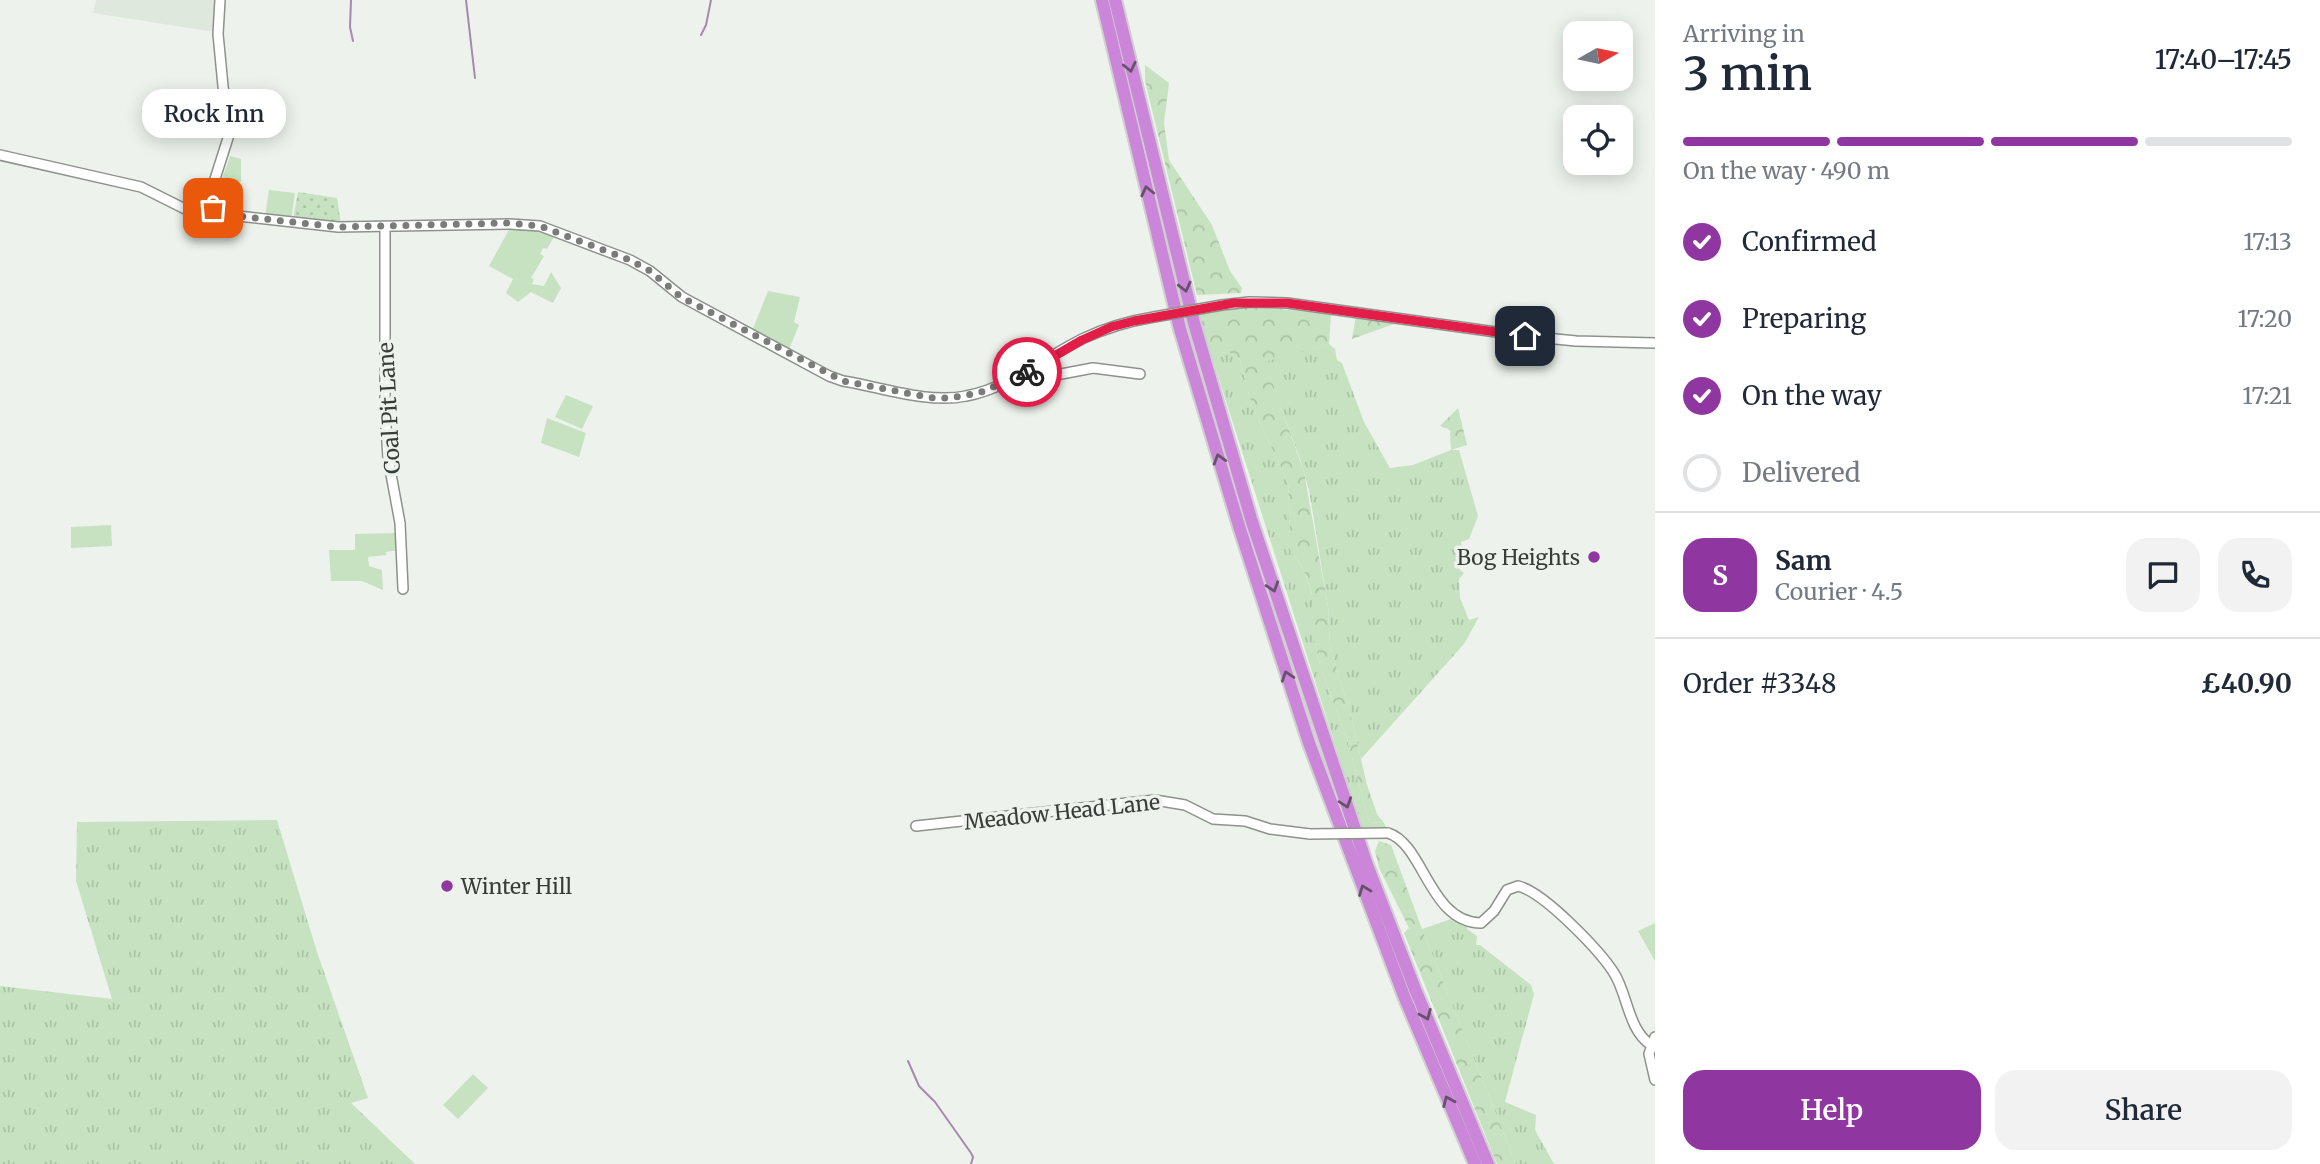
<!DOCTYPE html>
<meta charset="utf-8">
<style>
body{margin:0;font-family:Merriweather,serif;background:#f2f2f3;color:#1f2937;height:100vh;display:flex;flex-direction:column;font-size:26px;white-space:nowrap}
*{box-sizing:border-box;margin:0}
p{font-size:23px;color:#747a83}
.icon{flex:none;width:38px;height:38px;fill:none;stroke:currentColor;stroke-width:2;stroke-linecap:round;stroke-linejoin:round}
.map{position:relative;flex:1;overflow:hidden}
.sheet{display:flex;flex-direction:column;background:#fff;width:665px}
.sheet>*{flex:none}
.needle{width:46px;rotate:81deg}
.tools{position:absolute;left:1563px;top:21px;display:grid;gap:14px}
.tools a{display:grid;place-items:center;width:70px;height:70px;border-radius:14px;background:#fff;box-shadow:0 4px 18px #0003;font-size:35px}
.pin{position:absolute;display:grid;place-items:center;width:60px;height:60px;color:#fff;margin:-30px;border-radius:14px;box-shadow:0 4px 10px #0006}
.courier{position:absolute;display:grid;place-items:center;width:70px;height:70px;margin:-35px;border:5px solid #e11d48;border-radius:50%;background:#fff;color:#222;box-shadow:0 2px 9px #0007}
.bubble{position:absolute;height:49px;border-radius:21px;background:#fff;box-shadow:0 4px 18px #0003;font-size:23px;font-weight:600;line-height:49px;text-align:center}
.head em{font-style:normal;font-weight:600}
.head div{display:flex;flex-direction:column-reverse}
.head{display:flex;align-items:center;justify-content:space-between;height:119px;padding:0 28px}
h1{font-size:46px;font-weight:600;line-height:52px}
.bar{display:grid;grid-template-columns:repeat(4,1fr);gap:10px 7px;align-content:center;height:84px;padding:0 28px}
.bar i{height:9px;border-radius:5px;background:#e0e1e3}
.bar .selected{background:#9036a1}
.bar p{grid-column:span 4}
.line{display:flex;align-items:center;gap:18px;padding:0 28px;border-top:2px solid #e0e1e3}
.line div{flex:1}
.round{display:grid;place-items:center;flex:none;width:74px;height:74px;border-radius:21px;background:#f2f2f3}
ol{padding:0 28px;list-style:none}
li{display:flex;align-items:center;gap:21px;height:77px}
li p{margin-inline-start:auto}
li .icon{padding:7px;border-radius:50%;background:#9036a1;color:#fff;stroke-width:4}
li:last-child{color:#747a83}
li i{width:38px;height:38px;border:4px solid #e0e1e3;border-radius:50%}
.action{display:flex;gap:14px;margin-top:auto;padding:14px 28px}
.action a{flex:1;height:80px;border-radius:21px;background:#9036a1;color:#fff;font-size:28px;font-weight:600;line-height:80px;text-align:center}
.action a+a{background:#f2f2f3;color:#1f2937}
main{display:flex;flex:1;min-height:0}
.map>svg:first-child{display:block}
</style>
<main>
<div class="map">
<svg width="1655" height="1164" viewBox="0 0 1655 1164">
<defs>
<pattern id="grass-tufts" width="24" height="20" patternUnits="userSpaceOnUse" patternTransform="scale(1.75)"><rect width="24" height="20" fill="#c6e2c0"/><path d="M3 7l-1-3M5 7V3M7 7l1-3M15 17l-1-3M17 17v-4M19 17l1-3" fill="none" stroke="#abc3a6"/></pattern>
<pattern id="forest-crowns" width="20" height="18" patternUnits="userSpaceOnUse" patternTransform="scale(1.75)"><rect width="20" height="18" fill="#c6e2c0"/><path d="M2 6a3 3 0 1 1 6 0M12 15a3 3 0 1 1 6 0" fill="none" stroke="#abc3a6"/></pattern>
<pattern id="park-dots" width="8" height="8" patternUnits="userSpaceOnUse" patternTransform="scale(1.75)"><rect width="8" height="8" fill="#c6e2c0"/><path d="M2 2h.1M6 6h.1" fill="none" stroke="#abc3a6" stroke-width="1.8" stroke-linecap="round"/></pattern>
</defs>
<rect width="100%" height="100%" fill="#edf3ec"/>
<polygon fill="#dee8dc" points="96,0 216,0 215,32 93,13"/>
<g fill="url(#grass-tufts)">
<polygon points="1329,344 1335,349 1337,360 1342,363 1364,422 1390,468 1413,465 1451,450 1459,450 1478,516 1469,539 1461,542 1464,558 1458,561 1460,570 1464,573 1459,579 1460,598 1469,620 1479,617 1464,644 1361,759 1351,716 1330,646 1328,607 1309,490 1300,459 1264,361"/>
<polygon points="1229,352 1240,360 1252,406 1288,482 1290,530 1286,543 1304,570 1312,594 1312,630 1321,669 1347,739 1369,822 1384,823 1388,830 1362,829 1211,354"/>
<polygon points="277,820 317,952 368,1098 351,1103 415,1164 0,1164 0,986 112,999 76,881 77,822"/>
<polygon points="1454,918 1468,925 1467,929 1477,936 1476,945 1480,945 1531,985 1534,994 1505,1102 1536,1115 1535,1130 1554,1164 1516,1164 1422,929"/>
</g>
<g fill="url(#forest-crowns)">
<polygon points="1145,65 1169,83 1164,123 1169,160 1212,225 1230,271 1242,288 1241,293 1197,295 1145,81"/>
<polygon points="1246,306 1331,314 1329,344 1265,362 1304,472 1328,607 1330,646 1351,716 1367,785 1377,814 1384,823 1369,822 1347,739 1321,669 1312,630 1312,593 1304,570 1286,543 1290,530 1288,482 1252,406 1240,360 1229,352 1211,354 1199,314 1244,308"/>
<polygon points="1356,316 1397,323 1352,339"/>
<polygon points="1458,408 1467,445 1451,450 1450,430 1440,426"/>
<polygon points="1379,841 1391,845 1422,929 1516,1164 1497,1164 1404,933 1409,928 1379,868 1375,851"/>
</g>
<polygon fill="url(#park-dots)" points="298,192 337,198 341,224 293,219"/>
<g fill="#c6e2c0">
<polygon points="230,156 241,159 241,182 227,181 225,189 219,188"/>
<polygon points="269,190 295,193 291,221 265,217"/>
<polygon points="510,228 529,228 556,233 547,249 543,248 540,254 544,256 531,278 534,279 532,284 544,286 551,272 561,288 553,303 531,292 518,302 506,293 513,279 489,266"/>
<polygon points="768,291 800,297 794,322 799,325 788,352 752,331"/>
<polygon points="566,395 593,406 582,429 555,417"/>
<polygon points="547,418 586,433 579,457 541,443"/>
<polygon points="111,525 112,546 71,548 71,527"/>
<polygon points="398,533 399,550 386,552 386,555 368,557 369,566 382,570 383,590 362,581 331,581 329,550 355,550 355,534"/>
<polygon points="1655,923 1655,961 1638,931"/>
<polygon points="473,1074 488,1088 458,1119 443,1105"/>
</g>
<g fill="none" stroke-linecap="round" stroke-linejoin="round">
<g stroke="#a888ae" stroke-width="2">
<polyline points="351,0 350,27 353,41"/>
<polyline points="466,0 475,78"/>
<polyline points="701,35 706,25 711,0"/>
<polyline points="908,1061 919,1086 935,1102 971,1153 973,1157 971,1164"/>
</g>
<g stroke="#8d928c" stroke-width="12">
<g id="minor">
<path d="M0 155 141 187 197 215 238 216 338 227 510 224 540 226 630 260 650 271 682 297 829 376 843 381C881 387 928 404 966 396 1009 388 1044 358 1082 339 1105 328 1129 321 1154 317"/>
<polyline points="214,217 214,182 228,138 218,34 220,0"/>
<polyline points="385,227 385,410 388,458 400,523 403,589"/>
<polyline points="1222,305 1249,302 1287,303 1525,336 1576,341 1655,343"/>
<polyline points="1029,370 1034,376 1040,378 1093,368 1140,374"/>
<polyline points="916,826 1155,800 1185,805 1213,819 1245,821 1270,829 1310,834"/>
<path d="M1388 833C1424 844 1429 922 1481 923L1494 911 1507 890 1518 886C1544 892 1600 951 1614 973 1628 995 1628 1030 1651 1045"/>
<polyline points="1655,1037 1649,1054 1655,1080"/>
</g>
</g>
<g stroke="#d0d0d0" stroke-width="16">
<g id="highway">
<polyline points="1102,0 1180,329 1239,526 1309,743 1404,996 1475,1164"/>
<polyline points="1115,0 1194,323 1252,522 1367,865 1415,989 1488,1164"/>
</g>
</g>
<use href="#minor" stroke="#fff" stroke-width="9"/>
<use href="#highway" stroke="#cb86d9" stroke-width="12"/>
<g stroke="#8d928c" stroke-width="12" stroke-linecap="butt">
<g id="minor-bridge">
<polyline points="1154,317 1222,305"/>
<polyline points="1310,834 1388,833"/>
</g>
</g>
<use href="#minor-bridge" stroke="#fff" stroke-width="9"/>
</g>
<defs><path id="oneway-chevron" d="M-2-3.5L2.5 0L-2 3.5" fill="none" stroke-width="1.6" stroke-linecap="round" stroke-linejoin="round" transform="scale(1.75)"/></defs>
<g stroke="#66526a">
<use href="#oneway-chevron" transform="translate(1130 67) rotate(77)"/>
<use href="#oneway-chevron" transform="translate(1147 191) rotate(-103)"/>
<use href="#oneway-chevron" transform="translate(1185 287) rotate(76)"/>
<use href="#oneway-chevron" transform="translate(1219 459) rotate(-107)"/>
<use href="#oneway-chevron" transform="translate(1273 587) rotate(72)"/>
<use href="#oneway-chevron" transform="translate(1287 676) rotate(-108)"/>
<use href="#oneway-chevron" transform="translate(1346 803) rotate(71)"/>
<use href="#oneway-chevron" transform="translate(1364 890) rotate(-111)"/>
<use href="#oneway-chevron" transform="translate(1426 1015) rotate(67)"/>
<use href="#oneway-chevron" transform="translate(1448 1101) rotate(-113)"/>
</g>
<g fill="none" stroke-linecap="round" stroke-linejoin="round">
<polyline stroke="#797c78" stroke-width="7" stroke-dasharray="0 12.6" points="213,208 214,217 238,216 338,227 510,223 540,226 630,260 650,271 681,297 843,381 933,398 950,398 979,393 1027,372"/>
<polyline stroke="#e11d48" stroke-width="9" points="1027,372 1082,340 1111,327 1134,321 1234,303 1287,303 1525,336"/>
</g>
<g fill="#9036a1" stroke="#edf3ec" stroke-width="2.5">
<circle cx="1594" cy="557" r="7"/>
<circle cx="447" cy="886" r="7"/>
</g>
<g text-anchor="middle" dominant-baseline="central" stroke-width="7" stroke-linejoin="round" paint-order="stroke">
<g font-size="21" fill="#3a3c3a" stroke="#edf3ec">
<text transform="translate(389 408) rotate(-93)">Coal Pit Lane</text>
<text transform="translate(1062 812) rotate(-6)">Meadow Head Lane</text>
</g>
<g font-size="21" fill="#3a3c3a" stroke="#edf3ec" text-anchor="end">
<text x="1580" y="557">Bog Heights</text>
<text x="461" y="886" text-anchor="start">Winter Hill</text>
</g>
</g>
</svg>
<div class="tools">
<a><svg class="needle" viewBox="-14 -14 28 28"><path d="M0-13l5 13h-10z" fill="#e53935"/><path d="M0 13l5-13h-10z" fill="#747a83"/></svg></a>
<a><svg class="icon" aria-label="locate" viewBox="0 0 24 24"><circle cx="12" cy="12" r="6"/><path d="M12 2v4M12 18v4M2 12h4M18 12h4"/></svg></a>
</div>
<div class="pin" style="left:213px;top:208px;background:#ea580c"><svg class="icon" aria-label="bag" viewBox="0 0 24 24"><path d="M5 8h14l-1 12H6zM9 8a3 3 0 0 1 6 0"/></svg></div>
<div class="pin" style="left:1525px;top:336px;background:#1f2937"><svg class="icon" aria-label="home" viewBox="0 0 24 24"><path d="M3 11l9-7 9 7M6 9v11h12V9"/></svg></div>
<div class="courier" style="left:1027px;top:372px"><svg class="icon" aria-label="bike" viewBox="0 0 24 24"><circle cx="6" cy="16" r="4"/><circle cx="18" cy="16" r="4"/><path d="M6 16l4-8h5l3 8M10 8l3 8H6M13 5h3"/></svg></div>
<div class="bubble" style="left:142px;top:89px;width:144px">Rock Inn</div>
</div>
<section class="sheet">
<div class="head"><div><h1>3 min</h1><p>Arriving in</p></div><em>17:40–17:45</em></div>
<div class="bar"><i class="selected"></i><i class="selected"></i><i class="selected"></i><i></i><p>On the way · 490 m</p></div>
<ol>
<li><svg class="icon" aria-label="check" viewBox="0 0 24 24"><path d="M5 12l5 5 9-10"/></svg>Confirmed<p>17:13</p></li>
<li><svg class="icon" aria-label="check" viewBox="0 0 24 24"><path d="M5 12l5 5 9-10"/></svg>Preparing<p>17:20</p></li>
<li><svg class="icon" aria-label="check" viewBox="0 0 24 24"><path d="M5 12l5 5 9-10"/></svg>On the way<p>17:21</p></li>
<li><i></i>Delivered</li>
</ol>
<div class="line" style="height:126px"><b class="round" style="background:#9036a1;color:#fff">S</b><div><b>Sam</b><p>Courier · 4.5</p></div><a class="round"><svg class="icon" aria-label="chat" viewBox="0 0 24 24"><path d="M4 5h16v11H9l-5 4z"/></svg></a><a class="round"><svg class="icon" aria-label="phone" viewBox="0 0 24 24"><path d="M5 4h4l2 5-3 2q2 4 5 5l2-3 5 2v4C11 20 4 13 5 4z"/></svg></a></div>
<div class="line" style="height:91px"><div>Order #3348</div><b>£40.90</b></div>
<div class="action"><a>Help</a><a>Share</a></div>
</section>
</main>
